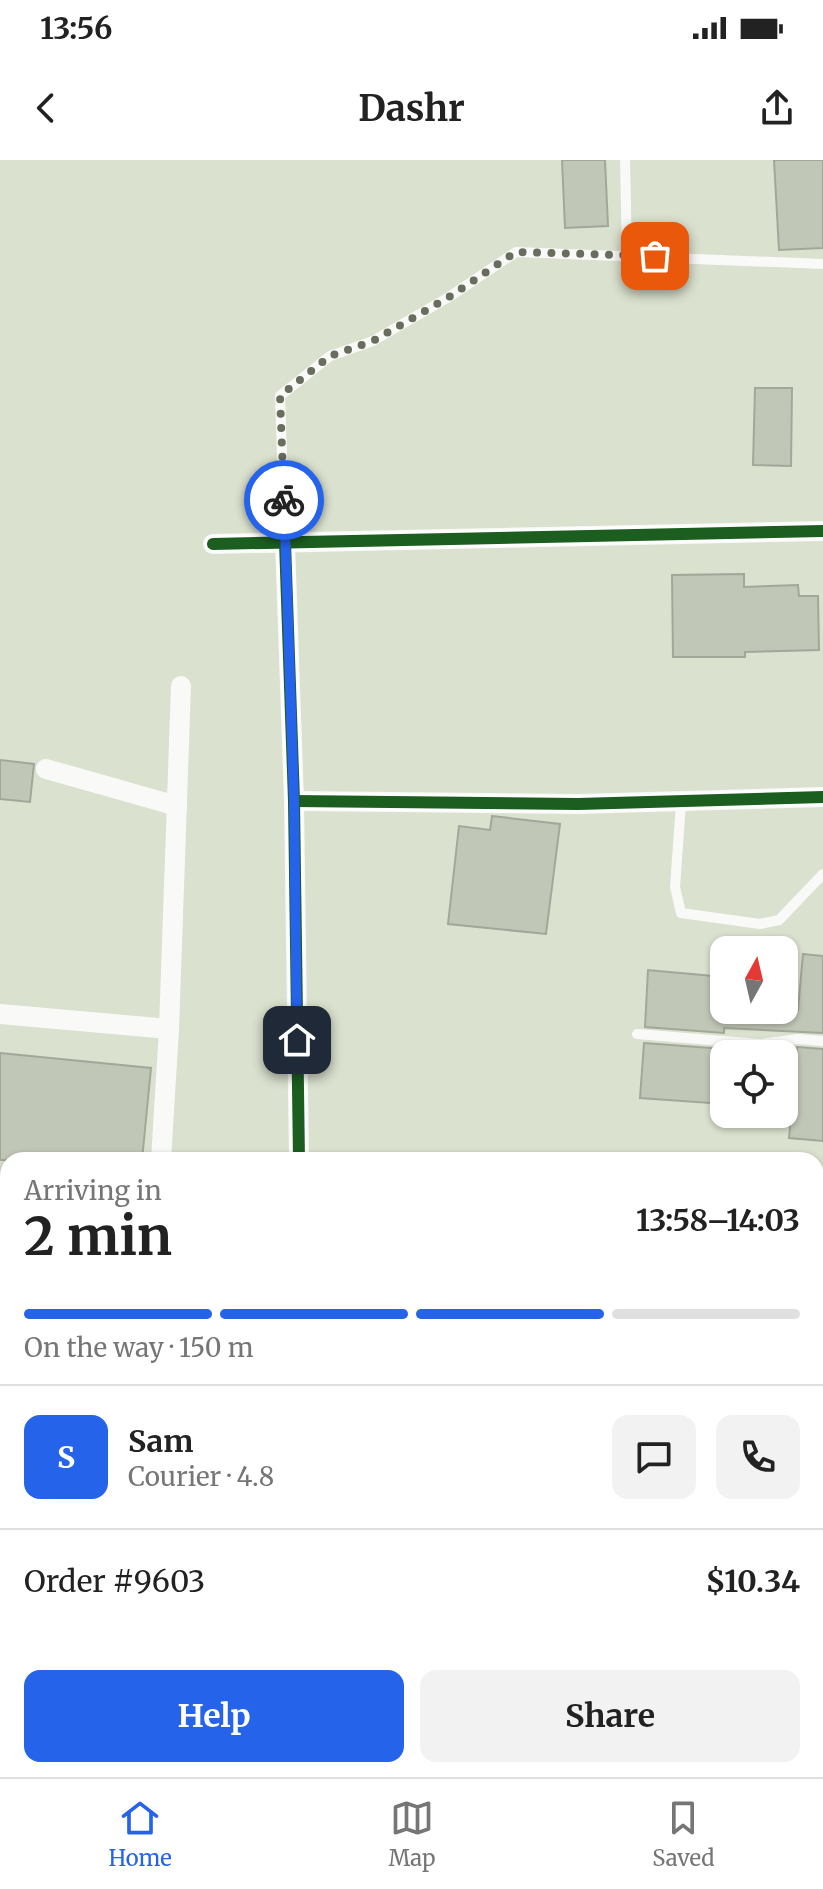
<!DOCTYPE html>
<meta charset="utf-8">
<style>
body{margin:0;font-family:Merriweather,serif;background:#f2f2f2;color:#222;height:100vh;display:flex;flex-direction:column;font-size:30px;white-space:nowrap}
*{box-sizing:border-box;margin:0}
p{font-size:26px;color:#767676}
.icon{flex:none;width:44px;height:44px;fill:none;stroke:currentColor;stroke-width:2;stroke-linecap:round;stroke-linejoin:round}
.map{position:relative;flex:1;overflow:hidden}
.side{position:absolute;left:0px;top:992px;width:824px;height:626px;display:flex;flex-direction:column;background:#fff;border-radius:24px 24px 0 0;box-shadow:0 2px 6px #0004}
.side>*{flex:none}
.needle{width:52px;rotate:8deg}
.controls{position:absolute;left:710px;top:776px;display:grid;gap:16px}
.controls a{display:grid;place-items:center;width:88px;height:88px;border-radius:16px;background:#fff;box-shadow:0 2px 6px #0004;font-size:40px}
.pin{position:absolute;display:grid;place-items:center;width:68px;height:68px;color:#fff;margin:-34px;border-radius:16px;box-shadow:0 4px 12px #0006}
.courier{position:absolute;display:grid;place-items:center;width:80px;height:80px;margin:-40px;border:6px solid #2563eb;border-radius:50%;background:#fff;color:#222;box-shadow:0 2px 10px #0007}
.headline em{font-style:normal;font-weight:700}
.headline div{display:flex;flex-direction:column-reverse}
.headline{display:flex;align-items:center;justify-content:space-between;height:136px;padding:0 24px}
h1{font-size:52px;font-weight:700;line-height:60px}
.bar{display:grid;grid-template-columns:repeat(4,1fr);gap:12px 8px;align-content:center;height:96px;padding:0 24px}
.bar i{height:10px;border-radius:6px;background:#e0e0e0}
.bar .current{background:#2563eb}
.bar p{grid-column:span 4}
.line{display:flex;align-items:center;gap:20px;padding:0 24px;border-top:2px solid #e0e0e0}
.line div{flex:1}
.round{display:grid;place-items:center;flex:none;width:84px;height:84px;border-radius:16px;background:#f2f2f2}
.button{display:flex;gap:16px;margin-top:auto;padding:16px 24px}
.button a{flex:1;height:92px;border-radius:16px;background:#2563eb;color:#fff;font-size:32px;font-weight:700;line-height:92px;text-align:center}
.button a+a{background:#f2f2f2;color:#222}
.status{display:flex;justify-content:space-between;align-items:center;height:56px;padding:0 40px;background:#fff;direction:ltr}
.status svg{height:22px;fill:currentColor}
header{display:flex;justify-content:space-between;align-items:center;height:104px;padding:0 24px;background:#fff;font-size:36px;font-weight:700}
.tabs{display:flex;justify-content:space-around;align-items:center;height:112px;border-top:2px solid #e0e0e0;background:#fff;font-size:22px;color:#767676}
.tabs a{display:grid;justify-items:center;gap:4px}
.tabs .current{color:#2563eb}
.map>svg:first-child{display:block}
</style>
<div class="status"><b>13:56</b><svg viewBox="0 0 49 12"><path d="M0 12V9h3v3zM5 12V6h3v6zM10 12V3h3v9zM15 12V0h3v12zM26 1h20v11H26zM47 4h2v5h-2z"/></svg></div>
<header><svg class="icon" aria-label="back" viewBox="0 0 24 24"><path d="M15 5l-7 7 7 7"/></svg>Dashr<svg class="icon" aria-label="share" viewBox="0 0 24 24"><path d="M12 15V3M7 8l5-5 5 5M5 13v7h14v-7"/></svg></header>
<div class="map">
<svg width="823" height="1617" viewBox="0 0 823 1617">
<rect width="100%" height="100%" fill="#dae1ce"/>
<g fill="#c1c7b7" stroke="#a2a899" stroke-width="2">
<polygon points="562,0 605,0 608,66 565,68"/>
<polygon points="774,0 823,0 823,88 779,90"/>
<polygon points="755,228 792,228 791,306 753,305"/>
<polygon points="744,414 744,427 798,425 799,436 818,436 819,490 745,492 745,497 673,497 672,415"/>
<polygon points="0,600 34,604 30,642 0,639"/>
<polygon points="492,656 560,664 546,774 448,764 459,666 490,670"/>
<polygon points="803,794 823,796 823,873 724,868 724,873 645,867 648,810 724,817 724,850 798,850"/>
<polygon points="644,883 724,889 724,944 640,938"/>
<polygon points="797,887 823,889 823,981 789,978"/>
<polygon points="0,893 151,908 142,1000 0,1000"/>
</g>
<g fill="none" stroke-linecap="round" stroke-linejoin="round">
<g stroke="#f9faf8" stroke-width="10">
<polyline points="625,0 627,95"/>
<polyline points="285,382 280,236 330,196 373,181 449,137 516,92 823,104"/>
<polyline points="681,643 675,727 681,753 760,764 779,760 823,714"/>
<polyline points="637,874 760,884 798,879 823,881"/>
<polyline points="816,1117 823,1117"/>
</g>
<g stroke="#f9faf8" stroke-width="20">
<polyline points="285,382 294,641 299,1000"/>
<polyline points="213,384 823,371"/>
<polyline points="46,609 177,646"/>
<polyline points="294,641 578,644 823,637"/>
<polyline points="0,854 169,869"/>
<polyline points="161,1000 169,869 181,526"/>
<polyline points="95,1617 96,1610"/>
</g>
<g stroke="#f9faf8" stroke-width="28">
<polyline points="0,1156 8,1157"/>
<polyline points="816,1223 823,1224"/>
</g>
<g stroke="#fff" stroke-width="17">
<g id="cycleway">
<polyline points="285,382 294,641 299,1000"/>
<polyline points="213,384 823,371"/>
<polyline points="294,641 578,644 823,637"/>
</g>
</g>
<use href="#cycleway" stroke="#1b5e20" stroke-width="12"/>
</g>
<g fill="none" stroke-linecap="round" stroke-linejoin="round">
<polyline stroke="#686d5e" stroke-width="8" stroke-dasharray="0 14.4" points="284,340 280,236 330,196 373,181 449,137 516,92 655,96"/>
<polyline stroke="#2563eb" stroke-width="10" points="284,340 294,641 297,880"/>
</g>
</svg>
<div class="controls">
<a><svg class="needle" viewBox="-14 -14 28 28"><path d="M0-13l5 13h-10z" fill="#e53935"/><path d="M0 13l5-13h-10z" fill="#767676"/></svg></a>
<a><svg class="icon" aria-label="locate" viewBox="0 0 24 24"><circle cx="12" cy="12" r="6"/><path d="M12 2v4M12 18v4M2 12h4M18 12h4"/></svg></a>
</div>
<div class="pin" style="left:655px;top:96px;background:#ea580c"><svg class="icon" aria-label="bag" viewBox="0 0 24 24"><path d="M5 8h14l-1 12H6zM9 8a3 3 0 0 1 6 0"/></svg></div>
<div class="pin" style="left:297px;top:880px;background:#1f2937"><svg class="icon" aria-label="home" viewBox="0 0 24 24"><path d="M3 11l9-7 9 7M6 9v11h12V9"/></svg></div>
<div class="courier" style="left:284px;top:340px"><svg class="icon" aria-label="bike" viewBox="0 0 24 24"><circle cx="6" cy="16" r="4"/><circle cx="18" cy="16" r="4"/><path d="M6 16l4-8h5l3 8M10 8l3 8H6M13 5h3"/></svg></div>
<section class="side">
<div class="headline"><div><h1>2 min</h1><p>Arriving in</p></div><em>13:58–14:03</em></div>
<div class="bar"><i class="current"></i><i class="current"></i><i class="current"></i><i></i><p>On the way · 150 m</p></div>
<div class="line" style="height:144px"><b class="round" style="background:#2563eb;color:#fff">S</b><div><b>Sam</b><p>Courier · 4.8</p></div><a class="round"><svg class="icon" aria-label="chat" viewBox="0 0 24 24"><path d="M4 5h16v11H9l-5 4z"/></svg></a><a class="round"><svg class="icon" aria-label="phone" viewBox="0 0 24 24"><path d="M5 4h4l2 5-3 2q2 4 5 5l2-3 5 2v4C11 20 4 13 5 4z"/></svg></a></div>
<div class="line" style="height:104px"><div>Order #9603</div><b>$10.34</b></div>
<div class="button"><a>Help</a><a>Share</a></div>
</section>
</div>
<nav class="tabs">
<a class="current"><svg class="icon" aria-label="home" viewBox="0 0 24 24"><path d="M3 11l9-7 9 7M6 9v11h12V9"/></svg>Home</a>
<a><svg class="icon" aria-label="map" viewBox="0 0 24 24"><path d="M3 6l6-2 6 2 6-2v14l-6 2-6-2-6 2zM9 4v14M15 6v14"/></svg>Map</a>
<a><svg class="icon" aria-label="saved" viewBox="0 0 24 24"><path d="M7 4h10v16l-5-4-5 4z"/></svg>Saved</a>
</nav>
